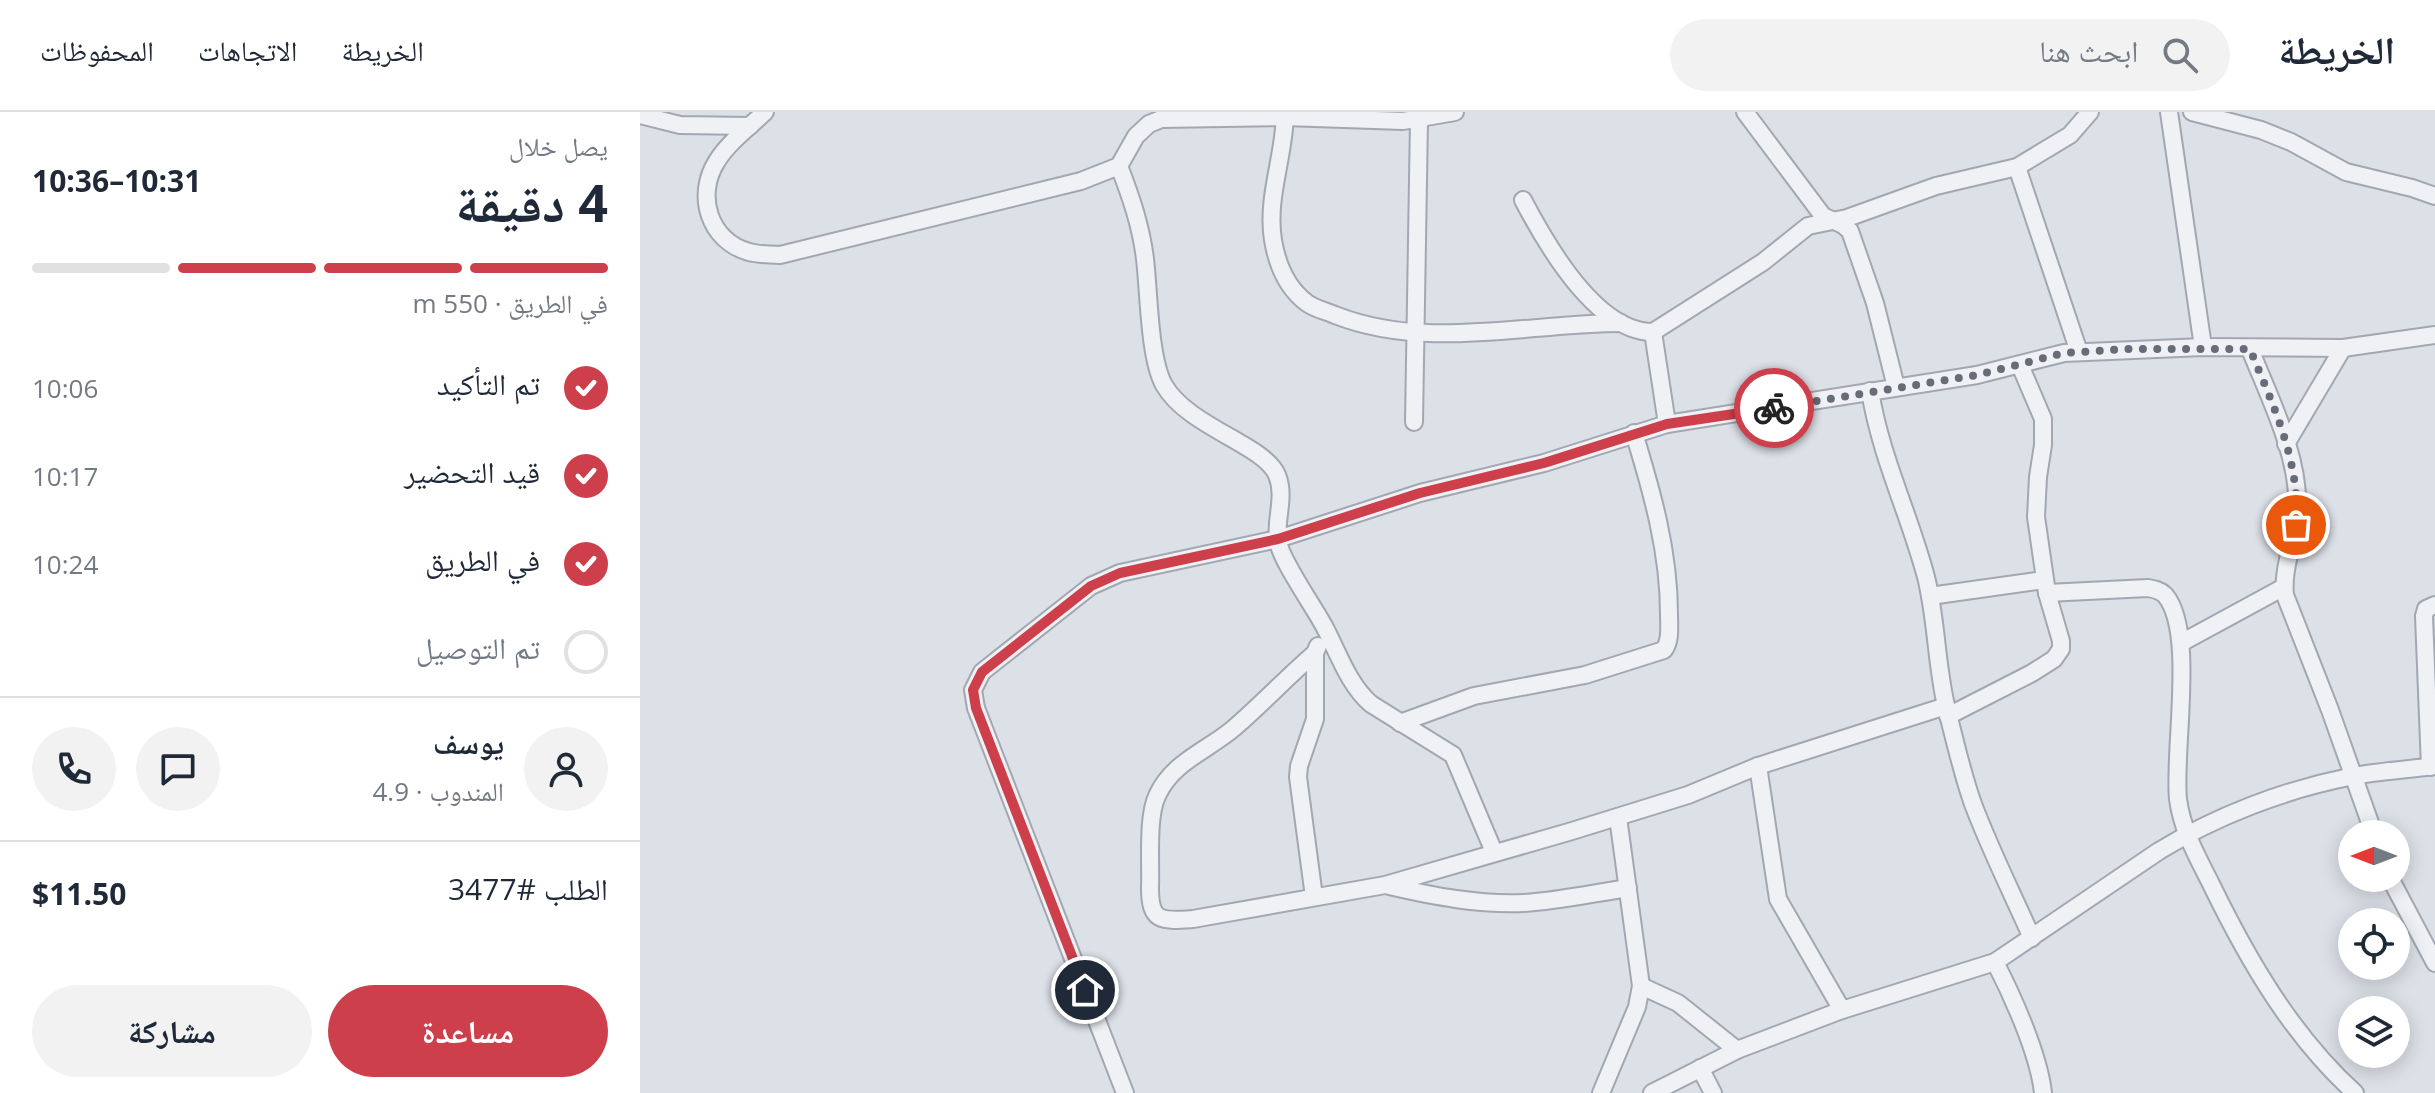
<!DOCTYPE html>
<html lang="ar">
<meta charset="utf-8">
<style>
body{margin:0;font-family:"Open Sans","Noto Naskh Arabic",sans-serif;background:#f2f2f3;color:#1f2937;direction:rtl;height:100vh;display:flex;flex-direction:column;font-size:30px;white-space:nowrap}
*{box-sizing:border-box;margin:0}
p{font-size:26px;color:#747a83}
.icon{flex:none;width:44px;height:44px;fill:none;stroke:currentColor;stroke-width:2;stroke-linecap:round;stroke-linejoin:round}
.map{position:relative;flex:1;overflow:hidden;direction:ltr}
.panel{display:flex;flex-direction:column;background:#fff;width:640px}
.panel>*{flex:none}
.needle{width:52px;rotate:270deg}
.tools{position:absolute;left:1698px;top:708px;display:grid;gap:16px}
.tools a{display:grid;place-items:center;width:72px;height:72px;border-radius:50%;background:#fff;box-shadow:0 4px 20px #0003;font-size:40px}
.pin{position:absolute;display:grid;place-items:center;width:68px;height:68px;color:#fff;margin:-34px;border:4px solid #fff;border-radius:50%;box-shadow:0 2px 8px #0007}
.courier{position:absolute;display:grid;place-items:center;width:80px;height:80px;margin:-40px;border:6px solid #cd404b;border-radius:50%;background:#fff;color:#222;box-shadow:0 2px 10px #0007}
.head em{font-style:normal;font-weight:700}
.head div{display:flex;flex-direction:column-reverse}
.head{display:flex;align-items:center;justify-content:space-between;height:136px;padding:0 32px}
h1{font-size:52px;font-weight:700;line-height:60px}
.bar{display:grid;grid-template-columns:repeat(4,1fr);gap:12px 8px;align-content:center;height:96px;padding:0 32px}
.bar i{height:10px;border-radius:6px;background:#e0e1e3}
.bar .active{background:#cd404b}
.bar p{grid-column:span 4}
.line{display:flex;align-items:center;gap:20px;padding:0 32px;border-top:2px solid #e0e1e3}
.line div{flex:1}
.round{display:grid;place-items:center;flex:none;width:84px;height:84px;border-radius:42px;background:#f2f2f3}
ol{padding:0 32px;list-style:none}
li{display:flex;align-items:center;gap:24px;height:88px}
li p{margin-inline-start:auto}
li .icon{padding:8px;border-radius:50%;background:#cd404b;color:#fff;stroke-width:4}
li:last-child{color:#747a83}
li i{width:44px;height:44px;border:4px solid #e0e1e3;border-radius:50%}
.primary-button{display:flex;gap:16px;margin-top:auto;padding:16px 32px}
.primary-button a{flex:1;height:92px;border-radius:48px;background:#cd404b;color:#fff;font-size:32px;font-weight:700;line-height:92px;text-align:center}
.primary-button a+a{background:#f2f2f3;color:#1f2937}
header{display:flex;align-items:center;gap:48px;box-sizing:border-box;height:112px;padding:0 40px;background:#fff;border-bottom:2px solid #e0e1e3}
header strong{font-size:38px}
nav{display:flex;gap:44px;margin-inline-start:auto;font-size:28px}
.search{width:560px;height:72px;background:#f2f2f3;display:flex;align-items:center;gap:20px;box-sizing:border-box;padding:0 28px;border-radius:44px;color:#747a83;font-size:30px}
main{display:flex;flex:1;min-height:0}
.map>svg:first-child{display:block}
</style>
<header>
<strong>الخريطة</strong>
<div class="search"><svg class="icon" aria-label="search" viewBox="0 0 24 24"><circle cx="10" cy="10" r="6"/><path d="M15 15l6 6"/></svg>ابحث هنا</div>
<nav><a>الخريطة</a><a>الاتجاهات</a><a>المحفوظات</a></nav>
</header>
<main>
<div class="map">
<svg width="1795" height="981" viewBox="0 0 1795 981">
<rect width="100%" height="100%" fill="#dce0e7"/>
<g fill="none" stroke-linecap="round" stroke-linejoin="round">
<g stroke="#a2a7b1" stroke-width="20">
<g id="minor">
<path d="M125 0C109 15 88 31 77 49 55 83 69 129 109 140 119 143 130 142 140 143L441 69 479 54 496 24 509 12 521 7 645 5 763 9 815 0"/>
<path d="M645 0C645 43 626 85 633 128 637 152 647 176 667 191 675 197 686 199 695 203 786 239 888 211 981 211"/>
<polyline points="1105,0 1183,104 1203,113 1210,119 1235,191 1256,275"/>
<polyline points="1529,0 1563,235"/>
<polyline points="1552,0 1621,18 1651,30 1706,60 1772,76 1795,84"/>
<polyline points="0,3 40,13 110,14"/>
<path d="M479 54C491 85 501 114 505 147 509 180 509 246 524 273 548 315 625 333 637 363 646 385 635 406 638 429 640 447 674 495 684 514 698 540 708 572 731 592L813 643 854 740"/>
<polyline points="1377,55 1439,240"/>
<path d="M883 88C906 132 956 220 1013 220L1123 150 1168 114 1207 106 1296 74 1377 55 1430 23 1450 0"/>
<polyline points="1013,220 1027,312"/>
<path d="M1610 237C1629 285 1660 345 1657 397 1656 426 1642 455 1645 483L1690 598 1734 722"/>
<path d="M1230 279C1241 346 1269 401 1286 465 1297 509 1296 554 1307 598 1315 629 1322 661 1333 692 1350 737 1372 781 1392 826"/>
<polyline points="774,310 779,8"/>
<polyline points="1646,332 1703,236"/>
<path d="M1407 481 1508 476C1514 477 1520 478 1525 483 1556 519 1533 638 1538 687 1542 718 1557 744 1571 772 1608 848 1652 924 1715 981"/>
<polyline points="1290,484 1404,468"/>
<polyline points="1541,531 1644,475"/>
<path d="M675 541C647 565 622 592 594 616 567 639 532 650 517 684 507 705 511 751 510 776 510 811 522 809 553 807L745 773 932 719 1048 683 1118 654 1306 594"/>
<polyline points="1308,604 1392,561 1414,547 1421,537 1421,529 1407,481 1396,405 1398,365 1403,333 1403,307 1380,253"/>
<path d="M760 611 834 584 945 563 1024 538C1031 528 1029 515 1029 502 1029 439 1012 380 994 321"/>
<polyline points="1118,654 1138,787 1202,898"/>
<polyline points="1790,655 1784,504 1786,497 1795,493"/>
<polyline points="1750,766 1795,851"/>
<path d="M749 774C793 784 838 793 884 791 919 789 954 781 988 776"/>
<polyline points="674,785 658,665 659,654 675,607 675,541 678,534"/>
<path d="M1355 850C1373 885 1399 943 1403 981"/>
<polyline points="1001,874 1038,891 1097,938"/>
<polyline points="1060,956 1073,981"/>
<polyline points="485,981 336,596 333,578 342,560 451,474 480,461 638,427 780,381 904,351 1027,312 1337,263 1424,241 1563,235 1703,236 1795,223"/>
<polyline points="961,981 997,895 1001,874 978,705"/>
<path d="M1012 981 1097 938 1202 898 1355 850 1519 739C1576 704 1644 678 1709 665 1737 659 1766 658 1795 654"/>
</g>
</g>
<use href="#minor" stroke="#eff1f5" stroke-width="16"/>
</g>
<g fill="none" stroke-linecap="round" stroke-linejoin="round">
<path stroke="#666c78" stroke-width="8" stroke-dasharray="0 14.4" d="M1134 296 1337 263 1424 241 1487 237H1610C1633 293 1661 351 1656 413"/>
<polyline stroke="#cd404b" stroke-width="10" points="445,878 336,596 333,578 342,560 451,474 480,461 638,427 780,381 904,351 1027,312 1134,296"/>
</g>
</svg>
<div class="tools">
<a><svg class="needle" viewBox="-14 -14 28 28"><path d="M0-13l5 13h-10z" fill="#e53935"/><path d="M0 13l5-13h-10z" fill="#747a83"/></svg></a>
<a><svg class="icon" aria-label="locate" viewBox="0 0 24 24"><circle cx="12" cy="12" r="6"/><path d="M12 2v4M12 18v4M2 12h4M18 12h4"/></svg></a>
<a><svg class="icon" aria-label="layers" viewBox="0 0 24 24"><path d="M12 4l9 5-9 5-9-5zM3 14l9 5 9-5"/></svg></a>
</div>
<div class="pin" style="left:1656px;top:413px;background:#ea580c"><svg class="icon" aria-label="bag" viewBox="0 0 24 24"><path d="M5 8h14l-1 12H6zM9 8a3 3 0 0 1 6 0"/></svg></div>
<div class="pin" style="left:445px;top:878px;background:#1f2937"><svg class="icon" aria-label="home" viewBox="0 0 24 24"><path d="M3 11l9-7 9 7M6 9v11h12V9"/></svg></div>
<div class="courier" style="left:1134px;top:296px"><svg class="icon" aria-label="bike" viewBox="0 0 24 24"><circle cx="6" cy="16" r="4"/><circle cx="18" cy="16" r="4"/><path d="M6 16l4-8h5l3 8M10 8l3 8H6M13 5h3"/></svg></div>
</div>
<section class="panel">
<div class="head"><div><h1>4 دقيقة</h1><p>يصل خلال</p></div><em>10:31–10:36</em></div>
<div class="bar"><i class="active"></i><i class="active"></i><i class="active"></i><i></i><p>في الطريق · 550 m</p></div>
<ol>
<li><svg class="icon" aria-label="check" viewBox="0 0 24 24"><path d="M5 12l5 5 9-10"/></svg>تم التأكيد<p>10:06</p></li>
<li><svg class="icon" aria-label="check" viewBox="0 0 24 24"><path d="M5 12l5 5 9-10"/></svg>قيد التحضير<p>10:17</p></li>
<li><svg class="icon" aria-label="check" viewBox="0 0 24 24"><path d="M5 12l5 5 9-10"/></svg>في الطريق<p>10:24</p></li>
<li><i></i>تم التوصيل</li>
</ol>
<div class="line" style="height:144px"><a class="round"><svg class="icon" aria-label="person" viewBox="0 0 24 24"><circle cx="12" cy="8" r="4"/><path d="M4 21q1-7 8-7t8 7"/></svg></a><div><b>يوسف</b><p>المندوب · 4.9</p></div><a class="round"><svg class="icon" aria-label="chat" viewBox="0 0 24 24"><path d="M4 5h16v11H9l-5 4z"/></svg></a><a class="round"><svg class="icon" aria-label="phone" viewBox="0 0 24 24"><path d="M5 4h4l2 5-3 2q2 4 5 5l2-3 5 2v4C11 20 4 13 5 4z"/></svg></a></div>
<div class="line" style="height:104px"><div>الطلب #3477</div><b>$11.50</b></div>
<div class="primary-button"><a>مساعدة</a><a>مشاركة</a></div>
</section>
</main>
